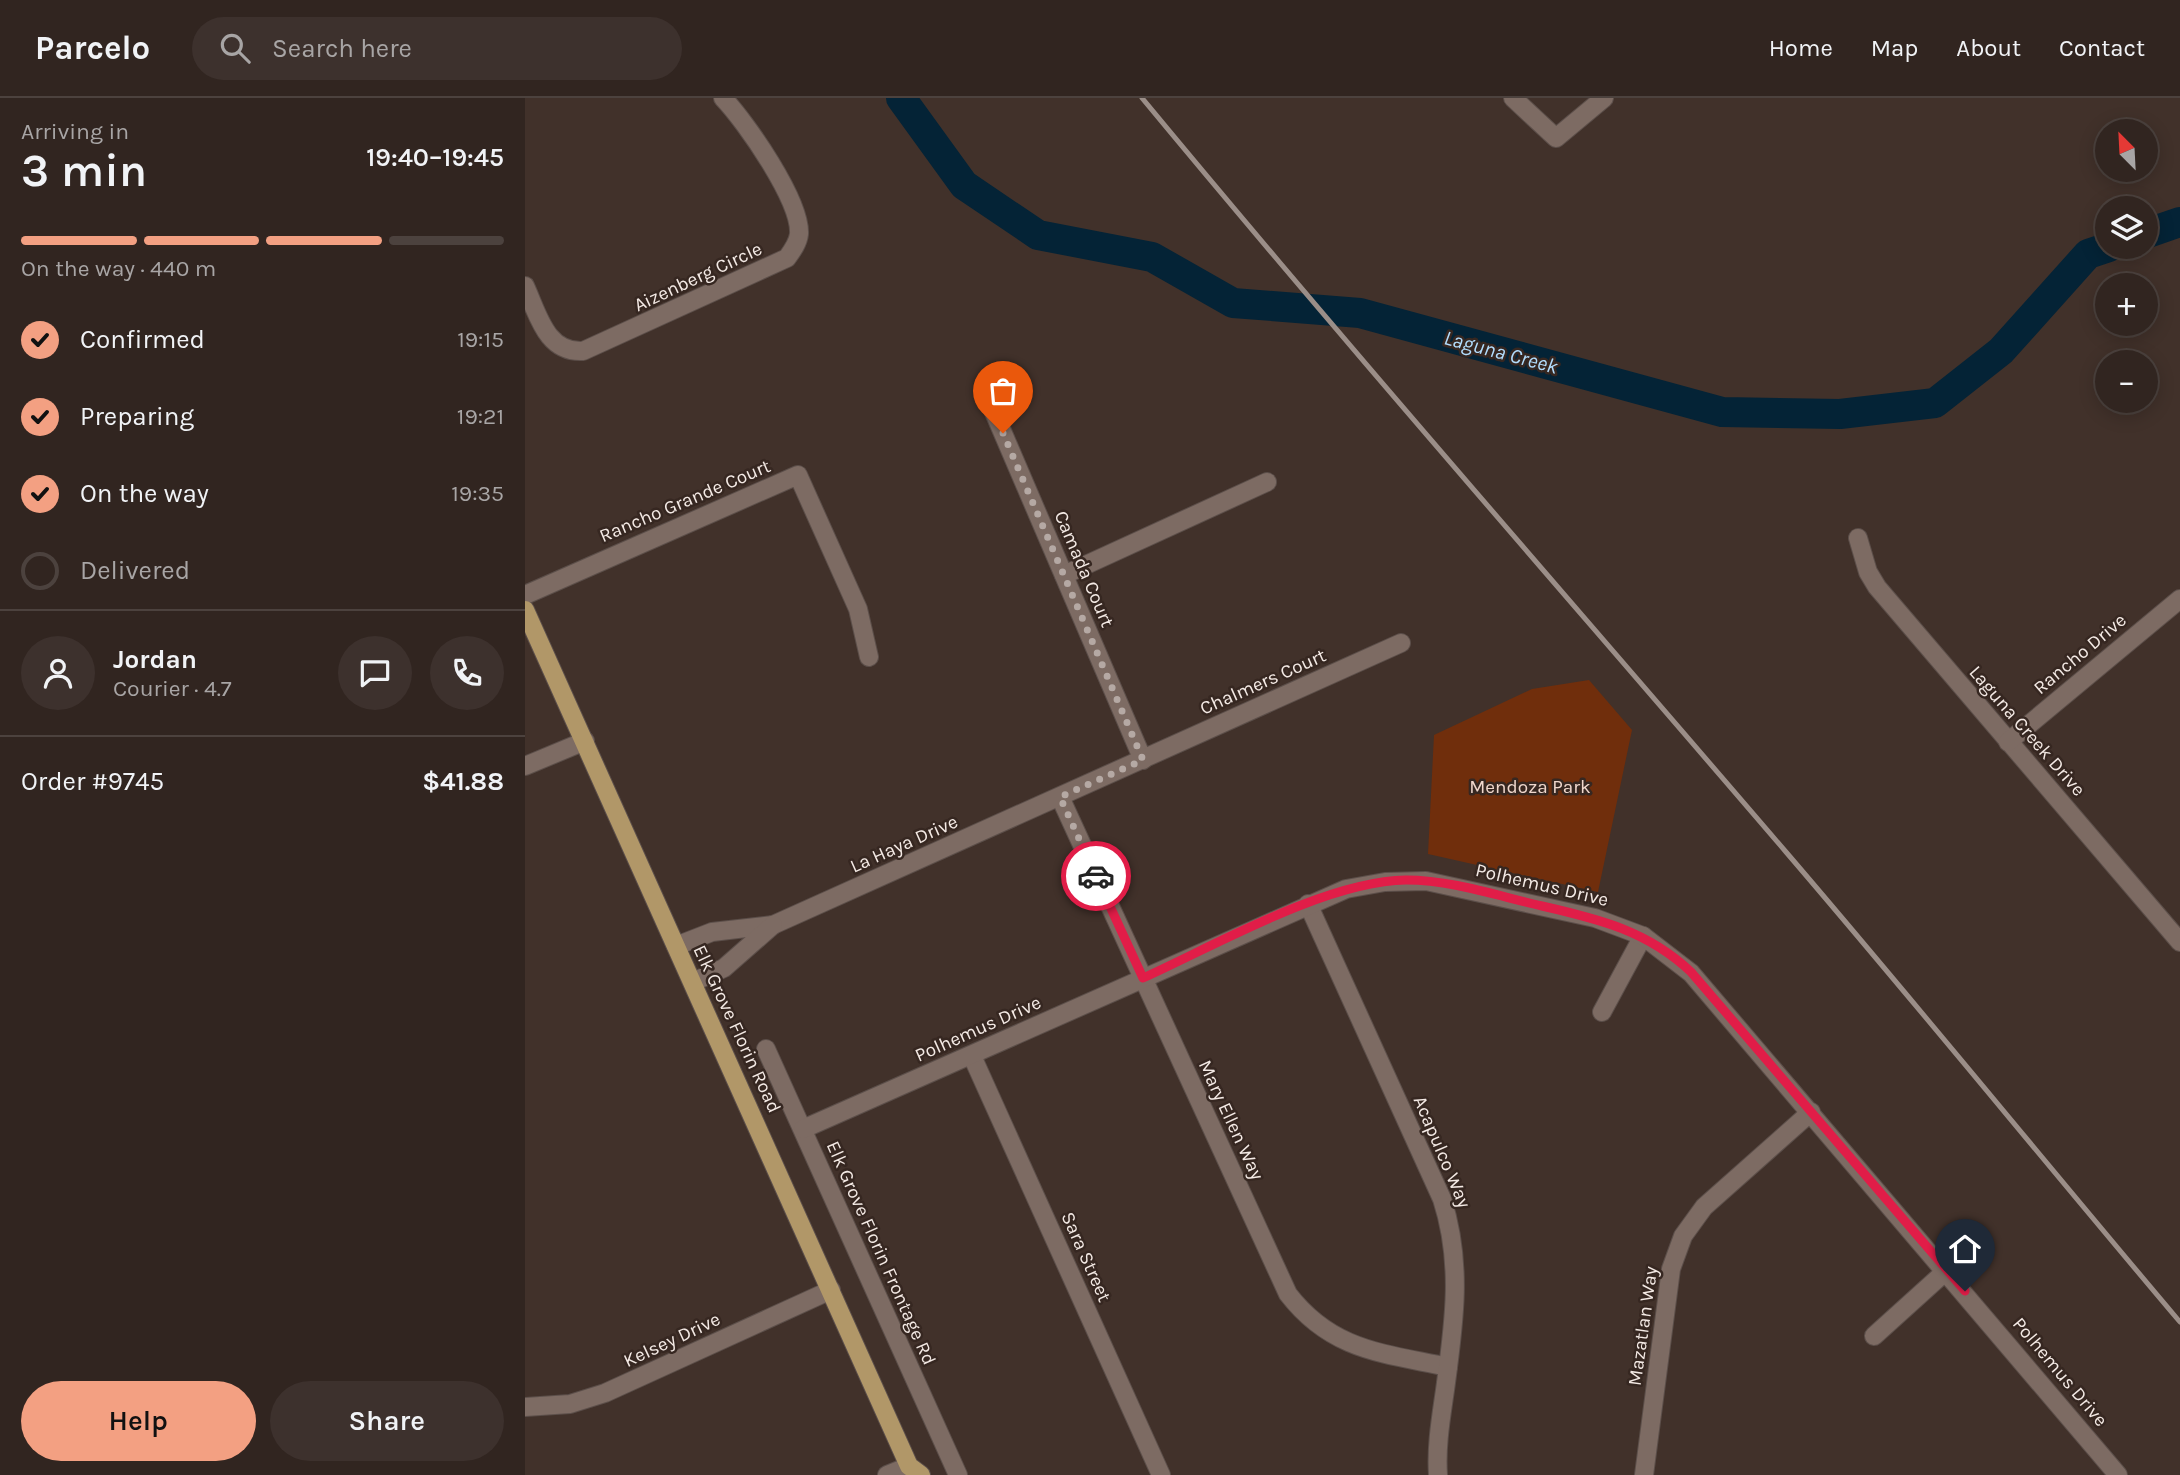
<!DOCTYPE html>
<meta charset="utf-8">
<style>
body{margin:0;font-family:Karla,sans-serif;background:#3d312d;color:#f1f3f6;height:100vh;display:flex;flex-direction:column;font-size:26px;white-space:nowrap}
*{box-sizing:border-box;margin:0}
p{font-size:23px;color:#a8a5a5}
.icon{flex:none;width:38px;height:38px;fill:none;stroke:currentColor;stroke-width:2;stroke-linecap:round;stroke-linejoin:round}
.map{position:relative;flex:1;overflow:hidden}
.side{display:flex;flex-direction:column;background:#312520;width:525px}
.side>*{flex:none}
.needle{width:46px;rotate:336deg}
.fabs{position:absolute;left:1570px;top:21px;display:grid;gap:14px}
.fabs a{display:grid;place-items:center;width:63px;height:63px;border-radius:50%;background:#312520;box-shadow:0 4px 18px #0003,0 0 0 2px #4c423e;font-size:35px}
.pin{position:absolute;display:grid;place-items:center;width:60px;height:60px;color:#fff;margin:-72px -30px;border-radius:50% 50% 50% 0;rotate:-45deg;box-shadow:0 0 7px #0007}
.pin .icon{rotate:45deg}
.courier{position:absolute;display:grid;place-items:center;width:70px;height:70px;margin:-35px;border:5px solid #e11d48;border-radius:50%;background:#fff;color:#222;box-shadow:0 2px 9px #0007}
.headline em{font-style:normal;font-weight:600}
.headline div{display:flex;flex-direction:column-reverse}
.headline{display:flex;align-items:center;justify-content:space-between;height:119px;padding:0 21px}
h1{font-size:46px;font-weight:600;line-height:52px}
.bar{display:grid;grid-template-columns:repeat(4,1fr);gap:10px 7px;align-content:center;height:84px;padding:0 21px}
.bar i{height:9px;border-radius:5px;background:#4c423e}
.bar .on{background:#f3a082}
.bar p{grid-column:span 4}
.line{display:flex;align-items:center;gap:18px;padding:0 21px;border-top:2px solid #4c423e}
.line div{flex:1}
.round{display:grid;place-items:center;flex:none;width:74px;height:74px;border-radius:37px;background:#3d312d}
ol{padding:0 21px;list-style:none}
li{display:flex;align-items:center;gap:21px;height:77px}
li p{margin-inline-start:auto}
li .icon{padding:7px;border-radius:50%;background:#f3a082;color:#111;stroke-width:4}
li:last-child{color:#a8a5a5}
li i{width:38px;height:38px;border:4px solid #4c423e;border-radius:50%}
.action{display:flex;gap:14px;margin-top:auto;padding:14px 21px}
.action a{flex:1;height:80px;border-radius:42px;background:#f3a082;color:#111;font-size:28px;font-weight:600;line-height:80px;text-align:center}
.action a+a{background:#3d312d;color:#f1f3f6}
header{display:flex;align-items:center;gap:42px;box-sizing:border-box;height:98px;padding:0 35px;background:#312520;border-bottom:2px solid #4c423e}
header strong{font-size:33px}
nav{display:flex;gap:38px;margin-inline-start:auto;font-size:24px}
.search{width:490px;height:63px;background:#3d312d;display:flex;align-items:center;gap:18px;box-sizing:border-box;padding:0 24px;border-radius:38px;color:#a8a5a5;font-size:26px}
main{display:flex;flex:1;min-height:0}
.map>svg:first-child{display:block}
</style>
<header>
<strong>Parcelo</strong>
<div class="search"><svg class="icon" aria-label="search" viewBox="0 0 24 24"><circle cx="10" cy="10" r="6"/><path d="M15 15l6 6"/></svg>Search here</div>
<nav><a>Home</a><a>Map</a><a>About</a><a>Contact</a></nav>
</header>
<main>
<section class="side">
<div class="headline"><div><h1>3 min</h1><p>Arriving in</p></div><em>19:40–19:45</em></div>
<div class="bar"><i class="on"></i><i class="on"></i><i class="on"></i><i></i><p>On the way · 440 m</p></div>
<ol>
<li><svg class="icon" aria-label="check" viewBox="0 0 24 24"><path d="M5 12l5 5 9-10"/></svg>Confirmed<p>19:15</p></li>
<li><svg class="icon" aria-label="check" viewBox="0 0 24 24"><path d="M5 12l5 5 9-10"/></svg>Preparing<p>19:21</p></li>
<li><svg class="icon" aria-label="check" viewBox="0 0 24 24"><path d="M5 12l5 5 9-10"/></svg>On the way<p>19:35</p></li>
<li><i></i>Delivered</li>
</ol>
<div class="line" style="height:126px"><a class="round"><svg class="icon" aria-label="person" viewBox="0 0 24 24"><circle cx="12" cy="8" r="4"/><path d="M4 21q1-7 8-7t8 7"/></svg></a><div><b>Jordan</b><p>Courier · 4.7</p></div><a class="round"><svg class="icon" aria-label="chat" viewBox="0 0 24 24"><path d="M4 5h16v11H9l-5 4z"/></svg></a><a class="round"><svg class="icon" aria-label="phone" viewBox="0 0 24 24"><path d="M5 4h4l2 5-3 2q2 4 5 5l2-3 5 2v4C11 20 4 13 5 4z"/></svg></a></div>
<div class="line" style="height:91px"><div>Order #9745</div><b>$41.88</b></div>
<div class="action"><a>Help</a><a>Share</a></div>
</section>
<div class="map">
<svg width="1655" height="1377" viewBox="0 0 1655 1377">
<rect width="100%" height="100%" fill="#41312a"/>
<polygon fill="#702e0c" points="1064,582 1107,632 1073,794 903,756 909,637 1007,591"/>
<g fill="none" stroke-linecap="round" stroke-linejoin="round">
<g stroke="#042336" stroke-width="30">
<polyline points="376,0 439,87 513,137 627,159 708,205 835,215 1197,314 1315,316 1410,305 1476,253 1563,156 1584,149"/>
<polyline points="1620,136 1655,124"/>
</g>
<g stroke="#5c4f4a" stroke-width="20">
<g id="minor">
<polyline points="988,0 1031,40 1079,0"/>
<path d="M0 188C13 216 21 255 58 253L262 160C267 153 273 145 274 136 276 103 221 24 198 0"/>
<polyline points="462,298 618,662"/>
<polyline points="1333,440 1343,474 1352,489 1655,844"/>
<polyline points="539,477 742,384"/>
<polyline points="0,497 273,377 333,511 344,559"/>
<polyline points="1483,644 1655,501"/>
<polyline points="0,668 60,643"/>
<path d="M535 699 763 1196C807 1253 858 1255 923 1269"/>
<path d="M783 806 917 1101C938 1166 929 1226 920 1292 916 1320 911 1348 913 1377"/>
<polyline points="151,848 187,834 248,827 876,545"/>
<polyline points="168,884 199,870 248,827"/>
<polyline points="1077,914 1118,838"/>
<polyline points="241,951 433,1377"/>
<polyline points="447,958 636,1377"/>
<polyline points="278,1031 821,791 860,784 901,783 1070,820 1118,838 1166,875 1593,1377"/>
<polyline points="1349,1238 1422,1172"/>
<polyline points="0,1309 45,1306 80,1295 306,1192"/>
<polyline points="362,1377 384,1368"/>
<polyline points="1119,1377 1146,1171 1158,1138 1179,1109 1286,1014"/>
</g>
</g>
<g stroke="#5c4f4a" stroke-width="20">
<polyline id="major" points="0,512 384,1368 396,1377"/>
</g>
<use href="#minor" stroke="#7d6b63" stroke-width="18"/>
<use href="#major" stroke="#b19768" stroke-width="18"/>
<path stroke="#9b8e88" stroke-width="5" d="M617 0C828 255 1046 503 1261 754 1394 909 1523 1068 1655 1224"/>
</g>
<g fill="none" stroke-linecap="round" stroke-linejoin="round">
<polyline stroke="#b5a9a4" stroke-width="7" stroke-dasharray="0 12.6" points="478,335 618,662 535,699 571,778"/>
<path stroke="#e11d48" stroke-width="9" d="M571 778 618 880C691 847 802 783 881 782 927 782 973 798 1017 808 1074 821 1123 833 1166 874L1440 1193"/>
</g>
<g text-anchor="middle" dominant-baseline="central" stroke-width="5" stroke-linejoin="round" paint-order="stroke">
<g font-size="19" fill="#f4eae5" stroke="#362721">
<text transform="translate(173 179) rotate(-25)">Aizenberg Circle</text>
<text transform="translate(160 403) rotate(-23)">Rancho Grande Court</text>
<text transform="translate(559 471) rotate(67)">Camada Court</text>
<text transform="translate(1555 556) rotate(-40)">Rancho Drive</text>
<text transform="translate(738 584) rotate(-24)">Chalmers Court</text>
<text transform="translate(1502 633) rotate(49)">Laguna Creek Drive</text>
<text transform="translate(379 746) rotate(-24)">La Haya Drive</text>
<text transform="translate(1017 787) rotate(13)">Polhemus Drive</text>
<text transform="translate(212 931) rotate(65)">Elk Grove Florin Road</text>
<text transform="translate(453 931) rotate(-24)">Polhemus Drive</text>
<text transform="translate(706 1022) rotate(65)">Mary Ellen Way</text>
<text transform="translate(917 1054) rotate(67)">Acapulco Way</text>
<text transform="translate(356 1155) rotate(66)">Elk Grove Florin Frontage Rd</text>
<text transform="translate(561 1159) rotate(66)">Sara Street</text>
<text transform="translate(1118 1228) rotate(-82)">Mazatlan Way</text>
<text transform="translate(147 1242) rotate(-25)">Kelsey Drive</text>
<text transform="translate(1535 1274) rotate(50)">Polhemus Drive</text>
</g>
<g font-size="19" fill="#f0d7cc" stroke="#362721">
<text x="1005" y="689">Mendoza Park</text>
</g>
<g font-size="21" font-style="italic" fill="#b2ddfd" stroke="#362721">
<text transform="translate(976 254) rotate(15)">Laguna Creek</text>
</g>
</g>
</svg>
<div class="fabs">
<a><svg class="needle" viewBox="-14 -14 28 28"><path d="M0-13l5 13h-10z" fill="#e53935"/><path d="M0 13l5-13h-10z" fill="#a8a5a5"/></svg></a>
<a><svg class="icon" aria-label="layers" viewBox="0 0 24 24"><path d="M12 4l9 5-9 5-9-5zM3 14l9 5 9-5"/></svg></a>
<a>+</a>
<a>−</a>
</div>
<div class="pin" style="left:478px;top:335px;background:#ea580c"><svg class="icon" aria-label="bag" viewBox="0 0 24 24"><path d="M5 8h14l-1 12H6zM9 8a3 3 0 0 1 6 0"/></svg></div>
<div class="pin" style="left:1440px;top:1193px;background:#1f2937"><svg class="icon" aria-label="home" viewBox="0 0 24 24"><path d="M3 11l9-7 9 7M6 9v11h12V9"/></svg></div>
<div class="courier" style="left:571px;top:778px"><svg class="icon" aria-label="car" viewBox="0 0 24 24"><path d="M5 17H2v-5l4-1 3-4h7l3 4 3 1v5h-3M9 17h6M6 11h13"/><circle cx="7" cy="17" r="2"/><circle cx="17" cy="17" r="2"/></svg></div>
</div>
</main>
